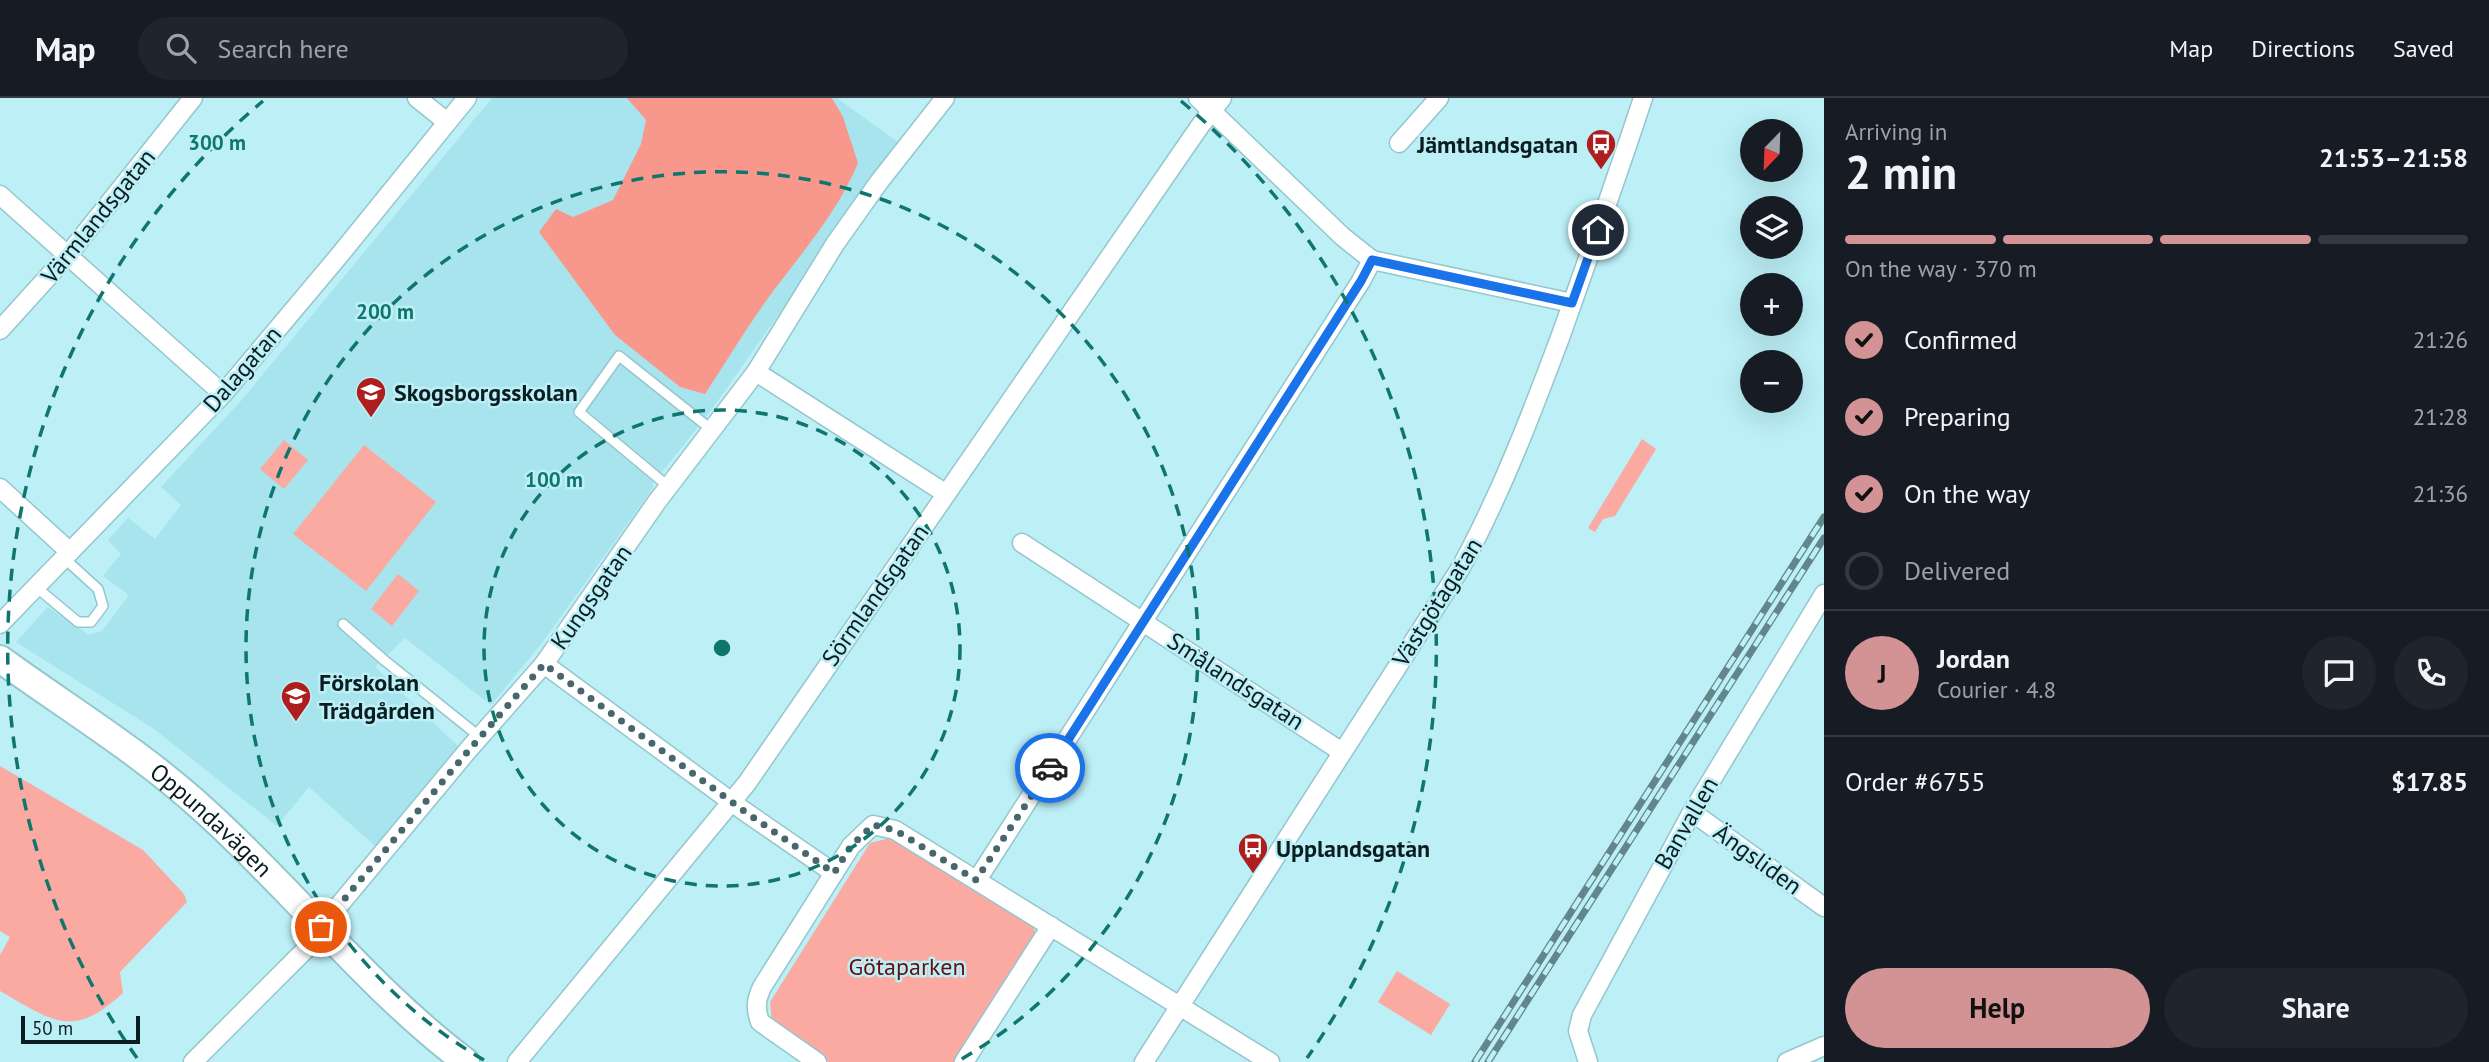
<!DOCTYPE html>
<meta charset="utf-8">
<style>
body{margin:0;font-family:"PT Sans",sans-serif;background:#20242c;color:#f1f3f6;height:100vh;display:flex;flex-direction:column;font-size:26px;white-space:nowrap}
*{box-sizing:border-box;margin:0}
p{font-size:23px;color:#9ea1a6}
.icon{flex:none;width:38px;height:38px;fill:none;stroke:currentColor;stroke-width:2;stroke-linecap:round;stroke-linejoin:round}
.map{position:relative;flex:1;overflow:hidden}
.side{display:flex;flex-direction:column;background:#171b24;width:665px}
.side>*{flex:none}
.needle{width:46px;rotate:203deg}
.fabs{position:absolute;left:1740px;top:21px;display:grid;gap:14px}
.fabs a{display:grid;place-items:center;width:63px;height:63px;border-radius:50%;background:#171b24;box-shadow:0 7px 28px #0002;font-size:35px}
.scale{position:absolute;left:21px;bottom:18px;width:119px;box-sizing:border-box;padding-left:7px;border:4px solid #0a1e21;border-top:0;font-size:19px;line-height:24px;white-space:nowrap;color:#0a1e21;-webkit-text-stroke:5px #bceff6;paint-order:stroke}
.pin{position:absolute;display:grid;place-items:center;width:60px;height:60px;color:#fff;margin:-30px;border:4px solid #fff;border-radius:50%;box-shadow:0 2px 7px #0007}
.courier{position:absolute;display:grid;place-items:center;width:70px;height:70px;margin:-35px;border:5px solid #1a73e8;border-radius:50%;background:#fff;color:#222;box-shadow:0 2px 9px #0007}
.summary em{font-style:normal;font-weight:800}
.summary div{display:flex;flex-direction:column-reverse}
.summary{display:flex;align-items:center;justify-content:space-between;height:119px;padding:0 21px}
h1{font-size:46px;font-weight:800;line-height:52px}
.bar{display:grid;grid-template-columns:repeat(4,1fr);gap:10px 7px;align-content:center;height:84px;padding:0 21px}
.bar i{height:9px;border-radius:5px;background:#363941}
.bar .on{background:#d39395}
.bar p{grid-column:span 4}
.line{display:flex;align-items:center;gap:18px;padding:0 21px;border-top:2px solid #363941}
.line div{flex:1}
.round{display:grid;place-items:center;flex:none;width:74px;height:74px;border-radius:37px;background:#20242c}
ol{padding:0 21px;list-style:none}
li{display:flex;align-items:center;gap:21px;height:77px}
li p{margin-inline-start:auto}
li .icon{padding:7px;border-radius:50%;background:#d39395;color:#111;stroke-width:4}
li:last-child{color:#9ea1a6}
li i{width:38px;height:38px;border:4px solid #363941;border-radius:50%}
.action{display:flex;gap:14px;margin-top:auto;padding:14px 21px}
.action a{flex:1;height:80px;border-radius:42px;background:#d39395;color:#111;font-size:28px;font-weight:800;line-height:80px;text-align:center}
.action a+a{background:#20242c;color:#f1f3f6}
header{display:flex;align-items:center;gap:42px;box-sizing:border-box;height:98px;padding:0 35px;background:#171b24;border-bottom:2px solid #363941}
header strong{font-size:33px}
nav{display:flex;gap:38px;margin-inline-start:auto;font-size:24px}
.search{width:490px;height:63px;background:#20242c;display:flex;align-items:center;gap:18px;box-sizing:border-box;padding:0 24px;border-radius:38px;color:#9ea1a6;font-size:26px}
main{display:flex;flex:1;min-height:0}
.map>svg:first-child{display:block}
</style>
<header>
<strong>Map</strong>
<div class="search"><svg class="icon" aria-label="search" viewBox="0 0 24 24"><circle cx="10" cy="10" r="6"/><path d="M15 15l6 6"/></svg>Search here</div>
<nav><a>Map</a><a>Directions</a><a>Saved</a></nav>
</header>
<main>
<div class="map">
<svg width="1824" height="964" viewBox="0 0 1824 964">
<rect width="100%" height="100%" fill="#bceff6"/>
<polygon fill="#a8e4ed" points="492,0 837,0 899,45 710,314 653,385 653,390 542,545 491,607 405,540 375,569 458,648 375,748 309,689 277,728 154,631 16,544 48,509 89,537 102,533 129,497 103,478 121,456 108,442 128,420 155,441 181,407 161,389 240,304"/>
<g fill="#faaaa1">
<polygon points="1642,341 1656,351 1615,418 1603,421 1595,434 1588,430"/>
<polygon points="284,342 308,362 284,391 260,371"/>
<polygon points="364,347 436,404 366,493 293,436"/>
<polygon points="398,476 419,493 392,528 371,511"/>
<path d="M0 668 143 752 184 796 187 804 120 874 123 895C72 942 53 923 0 893V857L10 839 0 833Z"/>
<polygon points="890,740 1033,827 1037,841 959,964 829,964 772,925 770,904 870,745"/>
<polygon points="1397,873 1450,906 1431,937 1378,904"/>
</g>
<path fill="#f8978c" d="M627 0H832L843 19 858 65C838 113 805 151 774 192 749 225 728 261 705 296L680 289 615 237 539 134 556 111 573 119 613 102 641 46 646 22Z"/>
<g fill="none" stroke-linecap="round" stroke-linejoin="round">
<g stroke="#94c6cd" stroke-width="12">
<g id="service">
<polyline points="669,389 579,314 619,258 712,332"/>
<polyline points="36,489 78,524 91,524 103,508 98,491 64,460"/>
<polyline points="343,526 384,562 480,639"/>
</g>
</g>
<g stroke="#94c6cd" stroke-width="21">
<g id="minor">
<polyline points="417,0 447,24"/>
<polyline points="1198,0 1343,139 1372,162 1572,205"/>
<polyline points="1399,45 1439,0"/>
<polyline points="0,97 223,296"/>
<polyline points="0,232 67,158 193,0"/>
<polyline points="756,274 945,395"/>
<polyline points="0,390 70,454"/>
<polyline points="1022,445 1342,654"/>
<polyline points="0,526 223,296 338,159 467,0"/>
<polyline points="544,566 744,713 834,775"/>
<polyline points="1692,714 1824,809"/>
<polyline points="977,782 1361,183 1372,162"/>
<polyline points="193,964 310,847 321,829 469,651 544,566 656,405 756,274 835,146 879,84 945,0"/>
<polyline points="517,964 747,685 1200,28 1222,0"/>
<path d="M817 964 760 924C755 910 756 902 762 889L851 748 873 727 895 732 1270 964"/>
<polyline points="964,964 1051,828"/>
<path d="M1144 964 1460 471C1501 396 1531 317 1561 237 1589 158 1617 79 1643 0"/>
<polyline points="1588,964 1578,933 1582,917 1692,714 1824,496"/>
<polyline points="1787,964 1824,948"/>
</g>
</g>
<g stroke="#94c6cd" stroke-width="30">
<g id="secondary">
<path id="s1" d="M0 561C69 611 142 655 205 713 295 794 369 891 466 964"/>
</g>
</g>
<use href="#service" stroke="#fff" stroke-width="9"/>
<use href="#minor" stroke="#fff" stroke-width="18"/>
<use href="#secondary" stroke="#fff" stroke-width="26"/>
<g stroke="#62868b" stroke-width="7">
<g id="rail">
<polyline points="1475,964 1824,419"/>
<polyline points="1488,964 1824,440"/>
</g>
</g>
<use href="#rail" stroke="#bceff6" stroke-width="4.5" stroke-dasharray="13" stroke-linecap="butt"/>
</g>
<g fill="none" stroke-linecap="round" stroke-linejoin="round">
<polyline stroke="#48676c" stroke-width="7" stroke-dasharray="0 12.6" points="321,829 469,652 544,566 744,713 834,775 851,748 873,727 895,732 976,782 1050,670"/>
<polyline stroke="#1a73e8" stroke-width="9" points="1050,670 1361,183 1372,162 1572,205 1598,132"/>
</g>
<g fill="none" stroke="#0f766e" stroke-width="3.5" stroke-dasharray="12 9">
<circle cx="722" cy="550" r="238"/>
<path d="M484 962A476 476 0 1 1 960 962"/>
<path d="M137 960A714 714 0 0 1 263 3M1181 3A714 714 0 0 1 1307 960"/>
</g>
<defs>
<g id="bus-pin" transform="scale(1.575)"><path d="M0 17L-7.5 6A9.5 9.5 0 1 1 7.5 6Z" fill="#af1e1f" stroke="#bceff6"/><path d="M-5-6H5V4H4V6H2V4H-2V6H-4V4H-5ZM-3.5-4V0h7V-4ZM-3.5 1.2v1.5H-2V1.2ZM2 1.2v1.5H3.5V1.2Z" fill="#fff"/></g>
<g id="school-pin" transform="scale(1.575)"><path d="M0 17L-7.5 6A9.5 9.5 0 1 1 7.5 6Z" fill="#af1e1f" stroke="#bceff6"/><path d="M0-5L7-2L0 1L-7-2ZM-4 1L0 2.5L4 1V4Q0 6-4 4Z" fill="#fff"/></g>
</defs>
<g fill-rule="evenodd">
<use href="#bus-pin" x="1601" y="46"/>
<use href="#school-pin" x="371" y="294"/>
<use href="#school-pin" x="296" y="598"/>
<use href="#bus-pin" x="1253" y="750"/>
</g>
<g text-anchor="middle" dominant-baseline="central" stroke-width="5" stroke-linejoin="round" paint-order="stroke">
<g font-size="24" font-weight="bold" fill="#0a1e21" stroke="#bceff6" text-anchor="start">
<text x="1578" y="46" text-anchor="end">Jämtlandsgatan</text>
<text x="394" y="294">Skogsborgsskolan</text>
<text x="319" y="584">Förskolan<tspan x="319" dy="28">Trädgården</tspan></text>
<text x="1276" y="750">Upplandsgatan</text>
</g>
<g font-size="24" fill="#0a1e21" stroke="#bceff6">
<text transform="translate(98 118) rotate(-51)">Värmlandsgatan</text>
<text transform="translate(242 271) rotate(-49)">Dalagatan</text>
<text transform="translate(875 497) rotate(-55)">Sörmlandsgatan</text>
<text transform="translate(591 499) rotate(-55)">Kungsgatan</text>
<text transform="translate(1437 504) rotate(-58)">Västgötagatan</text>
<text transform="translate(1236 583) rotate(33)">Smålandsgatan</text>
<text stroke="none"><textPath href="#s1" startOffset="266">Oppundavägen</textPath></text>
<text transform="translate(1686 725) rotate(-60)">Banvallen</text>
<text transform="translate(1758 761) rotate(36)">Ängsliden</text>
</g>
<g font-size="24" fill="#650f0f" stroke="#bceff6">
<text x="907" y="868">Götaparken</text>
</g>
</g>
<circle cx="722" cy="550" r="10" fill="#0f766e" stroke="#bceff6" stroke-width="3.5"/>
<g font-size="21" text-anchor="middle" font-weight="bold" fill="#0f766e" stroke="#bceff6" stroke-width="5" stroke-linejoin="round" paint-order="stroke">
<text x="217" y="52">300 m</text>
<text x="385" y="221">200 m</text>
<text x="554" y="389">100 m</text>
</g>
</svg>
<div class="fabs">
<a><svg class="needle" viewBox="-14 -14 28 28"><path d="M0-13l5 13h-10z" fill="#e53935"/><path d="M0 13l5-13h-10z" fill="#9ea1a6"/></svg></a>
<a><svg class="icon" aria-label="layers" viewBox="0 0 24 24"><path d="M12 4l9 5-9 5-9-5zM3 14l9 5 9-5"/></svg></a>
<a>+</a>
<a>−</a>
</div>
<div class="scale">50 m</div>
<div class="pin" style="left:321px;top:829px;background:#ea580c"><svg class="icon" aria-label="bag" viewBox="0 0 24 24"><path d="M5 8h14l-1 12H6zM9 8a3 3 0 0 1 6 0"/></svg></div>
<div class="pin" style="left:1598px;top:132px;background:#1f2937"><svg class="icon" aria-label="home" viewBox="0 0 24 24"><path d="M3 11l9-7 9 7M6 9v11h12V9"/></svg></div>
<div class="courier" style="left:1050px;top:670px"><svg class="icon" aria-label="car" viewBox="0 0 24 24"><path d="M5 17H2v-5l4-1 3-4h7l3 4 3 1v5h-3M9 17h6M6 11h13"/><circle cx="7" cy="17" r="2"/><circle cx="17" cy="17" r="2"/></svg></div>
</div>
<section class="side">
<div class="summary"><div><h1>2 min</h1><p>Arriving in</p></div><em>21:53–21:58</em></div>
<div class="bar"><i class="on"></i><i class="on"></i><i class="on"></i><i></i><p>On the way · 370 m</p></div>
<ol>
<li><svg class="icon" aria-label="check" viewBox="0 0 24 24"><path d="M5 12l5 5 9-10"/></svg>Confirmed<p>21:26</p></li>
<li><svg class="icon" aria-label="check" viewBox="0 0 24 24"><path d="M5 12l5 5 9-10"/></svg>Preparing<p>21:28</p></li>
<li><svg class="icon" aria-label="check" viewBox="0 0 24 24"><path d="M5 12l5 5 9-10"/></svg>On the way<p>21:36</p></li>
<li><i></i>Delivered</li>
</ol>
<div class="line" style="height:126px"><b class="round" style="background:#d39395;color:#111">J</b><div><b>Jordan</b><p>Courier · 4.8</p></div><a class="round"><svg class="icon" aria-label="chat" viewBox="0 0 24 24"><path d="M4 5h16v11H9l-5 4z"/></svg></a><a class="round"><svg class="icon" aria-label="phone" viewBox="0 0 24 24"><path d="M5 4h4l2 5-3 2q2 4 5 5l2-3 5 2v4C11 20 4 13 5 4z"/></svg></a></div>
<div class="line" style="height:91px"><div>Order #6755</div><b>$17.85</b></div>
<div class="action"><a>Help</a><a>Share</a></div>
</section>
</main>
